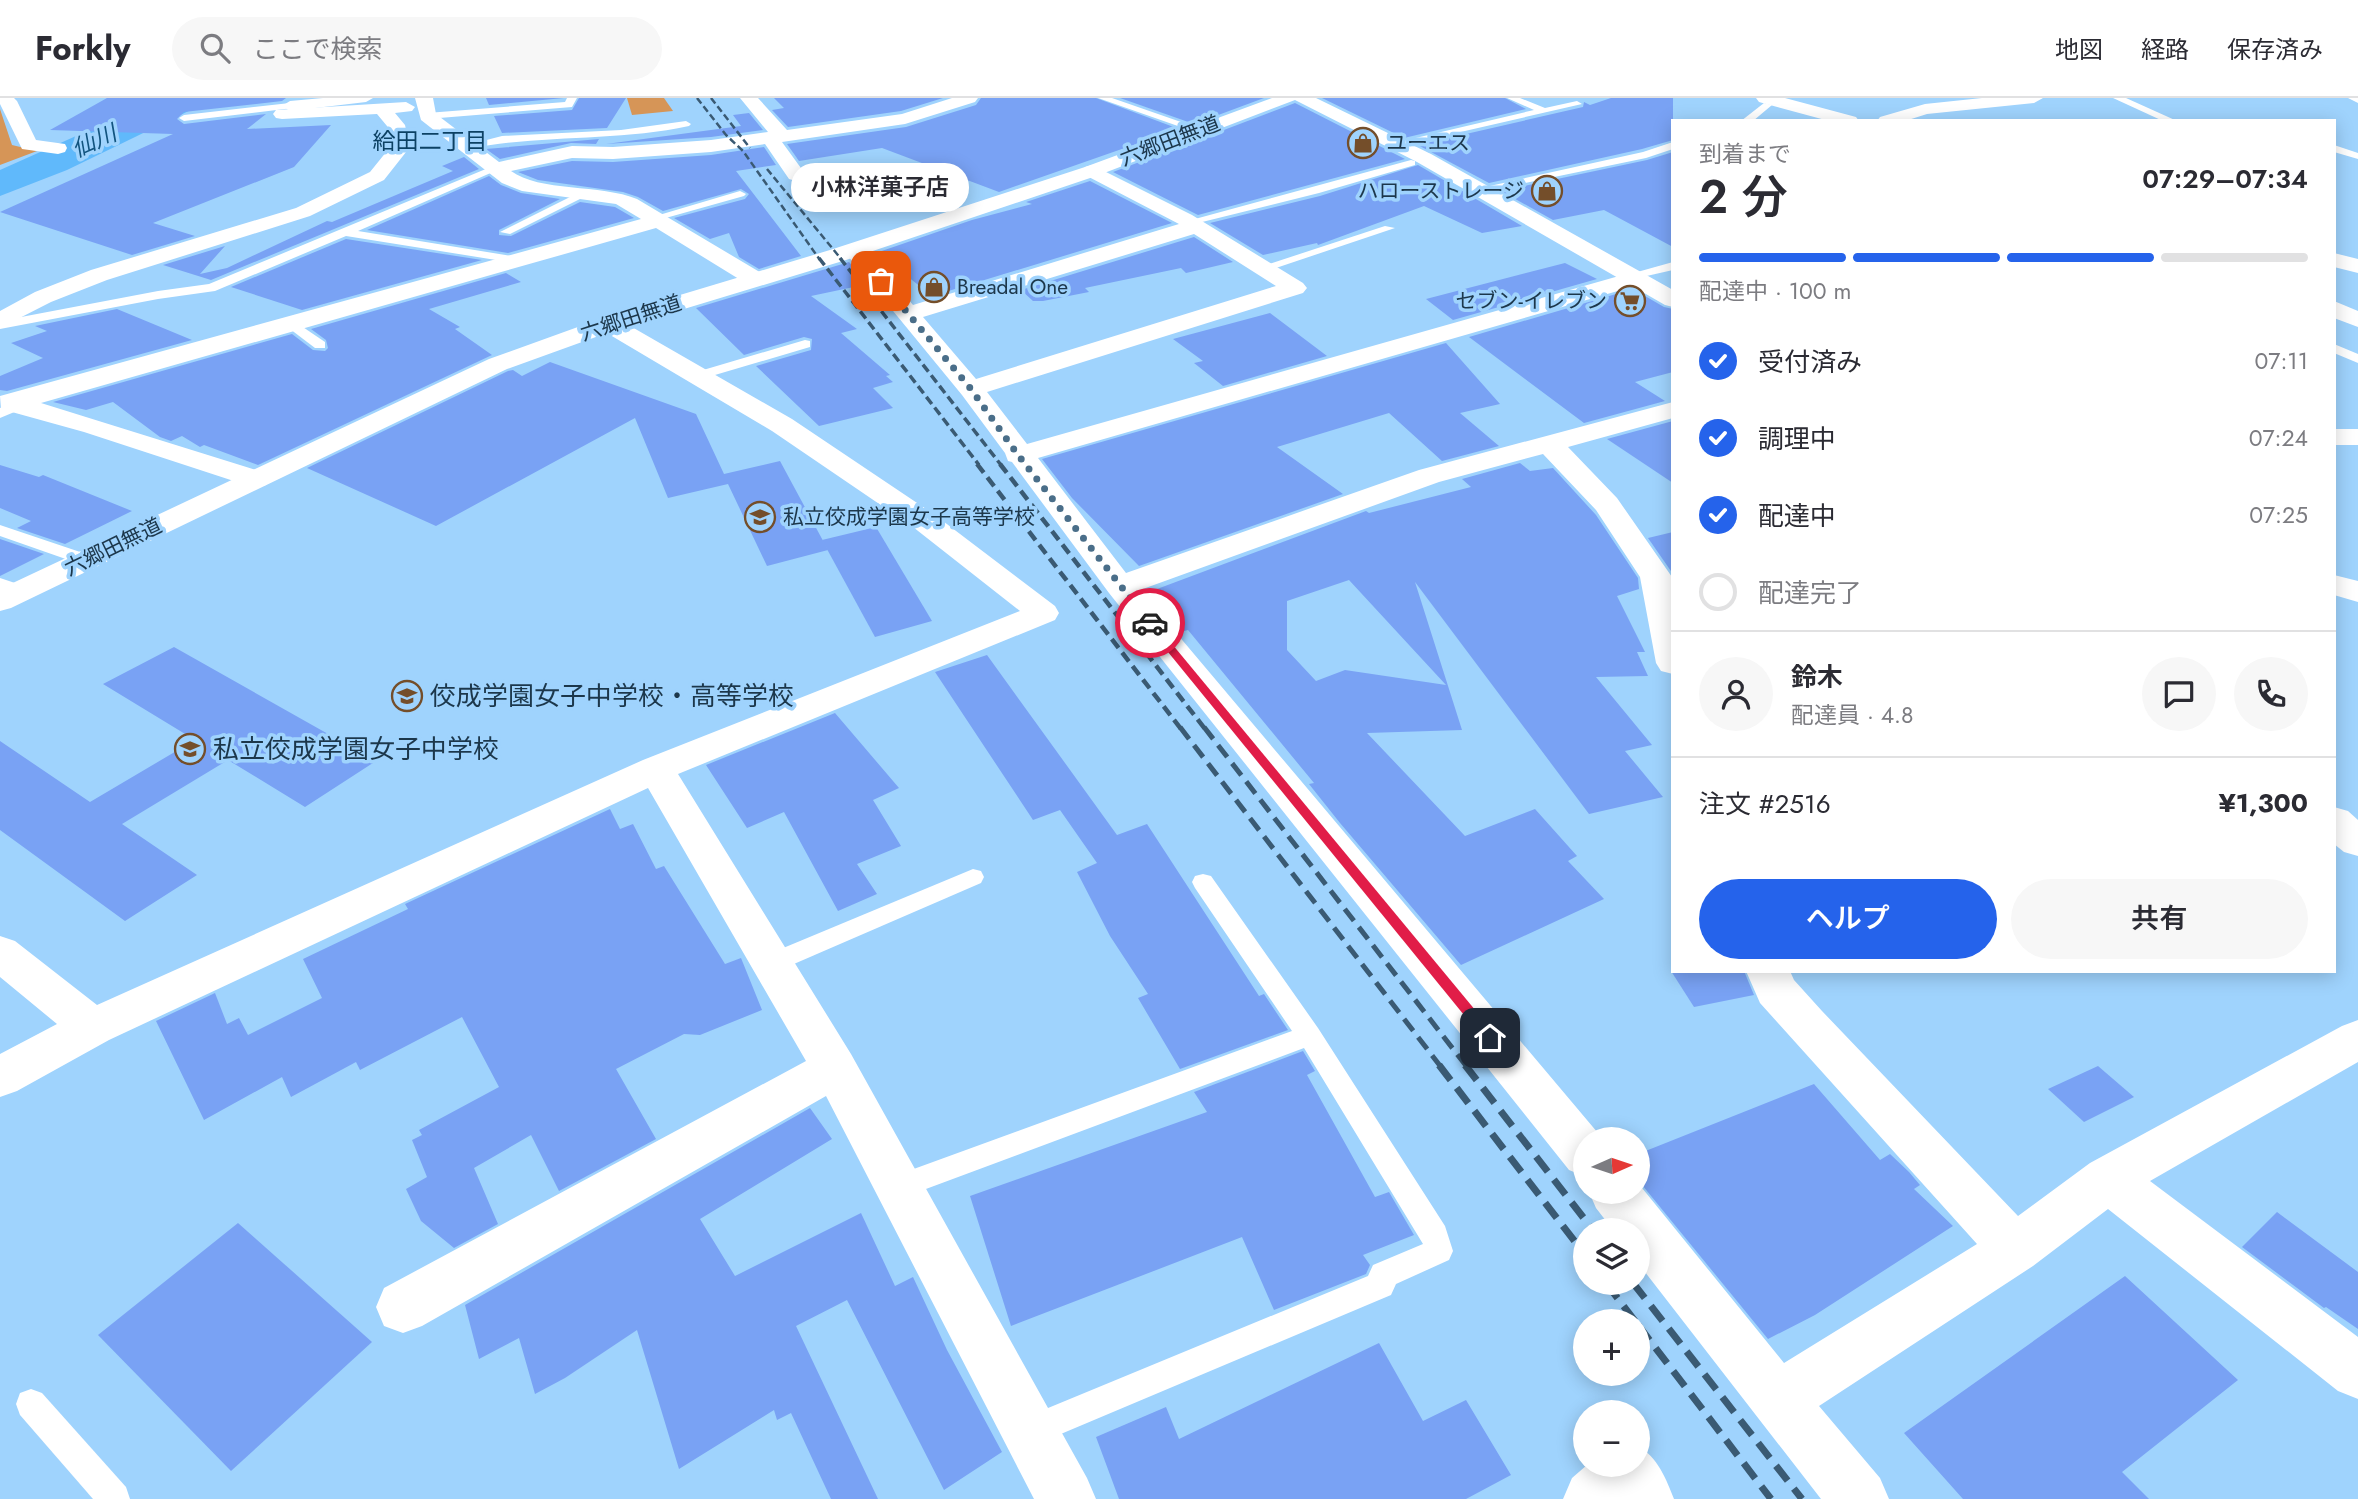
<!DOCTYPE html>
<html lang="ja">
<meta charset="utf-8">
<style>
body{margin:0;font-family:Jost,"Noto Sans JP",sans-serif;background:#f7f7f7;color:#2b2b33;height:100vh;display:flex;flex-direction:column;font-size:26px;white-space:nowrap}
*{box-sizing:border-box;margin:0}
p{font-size:23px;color:#7c7c81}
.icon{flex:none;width:38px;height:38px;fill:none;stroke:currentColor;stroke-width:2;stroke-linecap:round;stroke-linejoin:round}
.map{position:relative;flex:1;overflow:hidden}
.side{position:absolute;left:1671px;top:21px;width:665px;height:854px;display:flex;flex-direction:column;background:#fff;border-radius:0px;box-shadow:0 4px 18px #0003}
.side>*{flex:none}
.needle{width:46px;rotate:87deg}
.tools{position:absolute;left:1573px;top:1029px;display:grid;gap:14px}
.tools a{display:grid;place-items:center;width:77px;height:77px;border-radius:50%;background:#fff;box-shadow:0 4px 18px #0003;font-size:35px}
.pin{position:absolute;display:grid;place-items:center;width:60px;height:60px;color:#fff;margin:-30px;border-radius:14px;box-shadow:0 4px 10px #0006}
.courier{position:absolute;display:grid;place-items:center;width:70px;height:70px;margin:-35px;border:5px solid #e11d48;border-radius:50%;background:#fff;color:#222;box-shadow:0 2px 9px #0007}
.bubble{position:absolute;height:49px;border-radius:24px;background:#fff;box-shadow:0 4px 18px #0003;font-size:23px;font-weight:600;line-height:49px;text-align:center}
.headline em{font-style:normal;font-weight:600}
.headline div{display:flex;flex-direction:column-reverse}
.headline{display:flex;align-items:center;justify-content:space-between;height:119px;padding:0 28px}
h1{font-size:46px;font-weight:600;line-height:52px}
.bar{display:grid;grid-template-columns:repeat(4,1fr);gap:10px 7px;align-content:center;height:84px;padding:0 28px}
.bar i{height:9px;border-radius:5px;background:#e1e1e2}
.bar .selected{background:#2563eb}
.bar p{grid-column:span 4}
.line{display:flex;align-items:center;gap:18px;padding:0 28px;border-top:2px solid #e1e1e2}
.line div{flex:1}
.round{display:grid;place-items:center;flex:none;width:74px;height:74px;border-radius:37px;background:#f7f7f7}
ol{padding:0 28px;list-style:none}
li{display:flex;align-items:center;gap:21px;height:77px}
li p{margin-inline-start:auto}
li .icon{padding:7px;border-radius:50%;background:#2563eb;color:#fff;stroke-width:4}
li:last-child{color:#7c7c81}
li i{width:38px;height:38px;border:4px solid #e1e1e2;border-radius:50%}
.cta{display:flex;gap:14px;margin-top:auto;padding:14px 28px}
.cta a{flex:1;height:80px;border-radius:42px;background:#2563eb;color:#fff;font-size:28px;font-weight:600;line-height:80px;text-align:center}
.cta a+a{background:#f7f7f7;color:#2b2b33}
header{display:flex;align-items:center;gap:42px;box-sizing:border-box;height:98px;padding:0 35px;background:#fff;border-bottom:2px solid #e1e1e2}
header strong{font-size:33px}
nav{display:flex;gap:38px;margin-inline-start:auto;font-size:24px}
.search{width:490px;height:63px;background:#f7f7f7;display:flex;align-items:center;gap:18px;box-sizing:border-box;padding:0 24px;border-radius:38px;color:#7c7c81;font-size:26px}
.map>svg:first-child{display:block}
</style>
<header>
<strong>Forkly</strong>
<div class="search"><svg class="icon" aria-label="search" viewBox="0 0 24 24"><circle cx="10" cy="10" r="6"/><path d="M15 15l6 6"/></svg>ここで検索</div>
<nav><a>地図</a><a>経路</a><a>保存済み</a></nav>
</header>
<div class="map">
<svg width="2358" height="1401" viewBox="0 0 2358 1401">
<rect width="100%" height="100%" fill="#9fd3fd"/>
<g fill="#d69557">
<polygon points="627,0 664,0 673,13 632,17"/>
<polygon points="0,11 12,47 37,53 0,67"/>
</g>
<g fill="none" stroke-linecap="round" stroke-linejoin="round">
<polygon fill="#60b9fb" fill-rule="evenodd" points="161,0 206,0 201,7 67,72 0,98 0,72"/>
</g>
<g fill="#79a2f4" fill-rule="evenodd">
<polygon points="107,0 286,0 282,3 184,14 177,21 184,26 266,16 247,31 331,27 294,69 153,125 195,138 132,157 0,114 173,36 50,32"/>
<polygon points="486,0 564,0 489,7"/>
<polygon points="579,0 626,0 607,30 502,35 494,18 572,12"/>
<polygon points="774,0 943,0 901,13 788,29 772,12 784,10"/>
<polygon points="981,0 1096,0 1179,31 999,94 882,50 799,63 787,46 906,29 976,7"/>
<polygon points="1120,0 1264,0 1194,26"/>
<polygon points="1322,0 1505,0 1526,11 1404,40"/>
<polygon points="1611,0 1673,0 1673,42 1642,51 1489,85 1418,47 1583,9 1584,4 1590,7"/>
<polygon points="1295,5 1405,61 1198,117 1113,74"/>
<polygon points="749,15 763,32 711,39 606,46 741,28 733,17"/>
<polygon points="599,41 596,46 571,45 500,61 486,51"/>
<polygon points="764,49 776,67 736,73 801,158 759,171 739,159 729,135 710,141 674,120 745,101 749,96 741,91 663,113 638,99 623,94 538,82 518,74 572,63 613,64 711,57"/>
<polygon points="1673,54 1673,149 1604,112 1553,122 1501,93 1647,62"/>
<polygon points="464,59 479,71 211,182 163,167 225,148 200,176 227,170 327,123 332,124 453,73 442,68"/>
<polygon points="1418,67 1522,128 1482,135 1424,108 1318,147 1317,145 1263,157 1210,125 1320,98"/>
<polygon points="489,78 501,87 521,95 560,101 499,132 499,137 511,138 580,104 615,109 634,120 508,155 367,132"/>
<polygon points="1090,83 1172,125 932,198 907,178 894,181 873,156 972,122 1032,106 1026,104"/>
<polygon points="1194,139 1233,164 1186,175 1181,170 1085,190 1089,194 1043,203 1033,203 1021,192"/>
<polygon points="346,141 482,162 302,212 231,189"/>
<polygon points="849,164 868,186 811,198 857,231 841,235 890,277 886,278 893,284 873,290 893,310 819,328 756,268 811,252 812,241 804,239 744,257 696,210"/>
<polygon points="1565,165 1597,181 1453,222 1426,201"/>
<polygon points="506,175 521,184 429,211 460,229 455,231 492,257 258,367 204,347 200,349 182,338 171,343 160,339 113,304 86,312 53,304 292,236 313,252 325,253 328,250 326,242 311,231"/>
<polygon points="1633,191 1664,209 1673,211 1673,274 1635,284 1665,303 1584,325 1469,239"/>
<polygon points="117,211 192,242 7,293 0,292 0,278 43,260 11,245 47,233 35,228"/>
<polygon points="1270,215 1327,258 1223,288 1194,265 1203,263 1173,241"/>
<polygon points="1446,245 1500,306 1460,315 1499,348 1442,363 1389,315 1277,349 1343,396 1139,468 1072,400 1042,361"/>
<polygon points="550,264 696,316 724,376 780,363 828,452 767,468 728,386 668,400 635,320 436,428 307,370 508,273 513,272 522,278"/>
<polygon points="1673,323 1673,385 1607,341"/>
<path d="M1520 365 1530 373 1553 370 1596 417 1638 480 1639 491 1617 498 1645 554H1637L1648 578 1596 579 1652 647 1625 653 1663 699 1589 716 1415 484 1462 632 1367 635 1465 738 1535 711 1577 758 1568 763 1604 801 1461 867 1340 725 1309 686 1314 685 1188 532 1180 534 1176 531 1149 498 1151 497 1149 494 1366 413 1369 415 1471 389 1462 381ZM1349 482 1446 587 1345 572 1316 583 1287 552V503Z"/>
<polygon points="0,367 39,379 43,377 132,413 65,446 17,430 31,423 0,410"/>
<polygon points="876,429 932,523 875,539 822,442"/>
<polygon points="1673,434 1673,476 1648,440"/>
<polygon points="0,441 44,456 0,478"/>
<polygon points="174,549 376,663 305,709 228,662 122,726 197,777 125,823 0,732 0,643 90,704 195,642 103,586"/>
<polygon points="987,557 1117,737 1147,726 1259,898 1264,896 1288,932 1180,971 1138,900 1148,896 1110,838 1077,774 1097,765 1060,712 1033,722 935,574"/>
<polygon points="835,615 899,690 873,702 901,748 857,766 877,796 838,813 784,714 747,730 706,667"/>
<polygon points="610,711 620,731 633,726 656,771 664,768 725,866 741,860 762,912 700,937 684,936 616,971 656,1041 559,1093 531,1037 474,1070 498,1126 454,1150 421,1123 406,1091 427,1079 412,1042 422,1037 419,1032 499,989 462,919 360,972 356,964 291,999 282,979 204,1022 156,923 215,895 227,926 239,920 248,937 322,900 303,861 408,811 405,806"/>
<polygon points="1671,873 1744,873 1754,897 1694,909"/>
<polygon points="1303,953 1315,973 1307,977 1375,1099 1389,1094 1414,1137 1363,1157 1370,1167 1366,1176 1274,1212 1242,1139 1011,1228 970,1098 1207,1014 1194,994"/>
<polygon points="2098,968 2134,999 2084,1024 2048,991"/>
<polygon points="1814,986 1880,1062 1890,1056 1909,1074 1920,1087 1914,1091 1953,1128 1815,1217 1768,1241 1638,1082 1638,1056"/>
<polygon points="810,1010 832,1041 700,1121 735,1178 861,1115 895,1188 913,1179 947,1252 1002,1354 944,1392 847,1202 796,1228 878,1401 831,1401 791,1315 777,1322 774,1312 679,1371 637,1232 565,1280 535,1296 519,1240 479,1261 465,1207"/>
<polygon points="2277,1114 2358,1174 2358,1231 2326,1209 2324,1210 2242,1149"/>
<polygon points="238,1125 372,1244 231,1373 98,1237"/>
<polygon points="2125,1178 2238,1282 2122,1374 2149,1401 1963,1401 1904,1335"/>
<polygon points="1379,1245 1423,1323 1466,1302 1511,1377 1466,1401 1119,1401 1096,1339 1166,1309 1179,1341"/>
</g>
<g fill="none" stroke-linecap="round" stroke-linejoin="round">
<g fill="#fff" fill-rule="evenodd">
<polygon points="567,0 577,0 572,9 427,21 422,18 427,15 565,4"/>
<polygon points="1098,0 1112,0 1204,32 1195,34"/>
<polygon points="1507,0 1520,0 1545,10 1577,3 1582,6 1395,49 1390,46 1534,12"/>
<polygon points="2113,0 2126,0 2177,23 2163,23"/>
<polygon points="2348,0 2358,0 2358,5"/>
<polygon points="290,5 295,8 293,10 184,23 179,20 184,17"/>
<polygon points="1764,5 1772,7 1753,23 1741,23"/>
<path d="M686 23 691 26 689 28C616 44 541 36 468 51L463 48 502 38 621 32Z"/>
<polygon points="1673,44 1673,51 1646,60 1481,94 1476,91 1643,54"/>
<polygon points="2334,47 2358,55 2358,61 2334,54"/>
<polygon points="1411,62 1415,63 1415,67 1319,95 1190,127 1184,124"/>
<polygon points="493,68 502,70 358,133 511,158 517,162 515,165 346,138 215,193 158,201 0,231 0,223 158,193 209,186"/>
<polygon points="582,93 588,96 586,98 510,136 500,134"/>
<polygon points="740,93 746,96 744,98 655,123 649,120"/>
<polygon points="1385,128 1395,130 1267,173 1257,170"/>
<polygon points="1673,164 1673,172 1629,182 1623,178"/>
<polygon points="291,221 325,244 325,250 315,250 286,228 286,222"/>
<polygon points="805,242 810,243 810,249 698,282 691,278 693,275"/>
<polygon points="2334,246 2358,256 2358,265 2334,255"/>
<polygon points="19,303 24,304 26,307 24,310 0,320 0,310"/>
<polygon points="0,427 92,458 95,462 92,466 80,466 0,438"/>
<polygon points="0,480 27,489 30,493 21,498 0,491"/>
<polygon points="973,771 981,773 984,779 981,785 780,872 772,874 764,872 760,865 764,858"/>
<polygon points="1203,776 1211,778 1318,930 1445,1128 1453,1153 1449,1162 1396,1186 1391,1197 1030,1349 1019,1344 1014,1333 1019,1322 1368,1178 1373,1167 1423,1146 1304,950 899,1101 889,1098 885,1089 889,1080 1292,933 1195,790 1192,784 1195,778"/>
<polygon points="31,1291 42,1295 126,1389 130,1401 93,1401 20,1317 16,1306 20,1295"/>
</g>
<polygon fill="#fff" fill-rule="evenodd" points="323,0 373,0 366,4 290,13 282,8 290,3"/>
<g fill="#fff" fill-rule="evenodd">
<polygon points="0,0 14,0 17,3 36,42 65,46 67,50 65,54 58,56 22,51 0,6"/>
<path d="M415 0H433L436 16 499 64 572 48 613 49 711 42 768 34 740 0H758L787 32 902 16 952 0H978L975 4 905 26 782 44 806 77 796 83 789 81 765 46 711 54 613 61 572 60 511 73C539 94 601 86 637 101L763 176 766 181 763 186H747L656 130 41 305 266 375 270 381 266 387 256 390 246 387 84 334 1 311 0 298 641 121 616 106 522 93 502 85 421 22Z"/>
<polygon points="1982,0 2043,0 2034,5 1927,16 1905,23 1877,23 1880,19 1925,6"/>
<polygon points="406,4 415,9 412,13 395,15 405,27 410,49 384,82 310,118 107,182 51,204 0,230 0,213 35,194 91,172 296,110 370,74 391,48 387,28 377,16 282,21 276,20 273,16 276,12"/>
<path d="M1092 67 1192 117 1303 185 1307 190 1303 195 987 294 1027 346 1626 176H1642L1645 181 1642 186 1038 360 1126 475 1419 372 1673 304V320L1568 349 1617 400 1672 479 1673 576 1661 573 1656 565 1640 479 1596 412 1543 356 1439 384 1140 492 1603 1041H1586V1079L1569 1072 1109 495 1012 364 1008 363 1005 355 962 297 843 152 846 147H862L913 207 1179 126 1085 77 1082 73 1085 69ZM1194 136 1276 188 976 281 923 219Z"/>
<polygon points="2334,203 2358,213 2358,229 2334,220"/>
<polygon points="609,219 618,221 792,321 935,417 1055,508 1059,515 1055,522 678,676 851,956 1087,1380 1096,1401 1034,1401 826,998 422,1228 403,1235 384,1228 376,1209 384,1190 806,963 648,690 109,942 17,993 0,999 0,956 57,926 0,879 0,838 15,843 97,907 643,662 1020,513 913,429 772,333 600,231 597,226 600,221"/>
<rect x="2334" y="331" width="24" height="16"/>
<polygon points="2334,709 2348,713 2358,722 2358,758 2344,754 2334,746"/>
<polygon points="1746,873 1790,873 1794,882 1822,913 2018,1118 2090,1065 2342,928 2358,922 2358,964 2150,1083 2358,1239 2358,1301 2338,1293 2108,1111 2033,1168 1819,1308 1880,1380 1889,1401 1821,1401 1638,1165 1638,1132 1613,1132 1596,1110 1589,1094 1638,1094 1638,1085 1784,1265 1977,1146 1760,905"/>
<path d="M1638 1349C1657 1357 1667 1383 1674 1401H1563L1572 1380 1587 1367H1638Z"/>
</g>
<g fill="#fff" fill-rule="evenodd">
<polygon points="1272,0 1316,0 1431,56 1673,192 1673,209 1665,207 1417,64 1295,2 1099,77 846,162 618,231 507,271 11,510 0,513 0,491 489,261 600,221 830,152 1085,69"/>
<polygon points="2334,477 2358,483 2358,504 2334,497"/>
</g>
<g fill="#fff" fill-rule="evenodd">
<polygon points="1756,0 1785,0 1856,19 1859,23 1829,23 1759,4"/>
<polygon points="2334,155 2358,161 2358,175 2334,169"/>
</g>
<g stroke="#3a5a73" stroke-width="2.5" stroke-dasharray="7 3.5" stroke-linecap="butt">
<polyline points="697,0 726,37 743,53 820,162"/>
<polyline points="711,0 750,50"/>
<polyline points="767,71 842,162"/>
</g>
<g stroke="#3a5a73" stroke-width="3.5" stroke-dasharray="9 4.5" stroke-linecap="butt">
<polyline points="819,160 979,367"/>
<polyline points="840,160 1001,367"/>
</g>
<g stroke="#3a5a73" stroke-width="4.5" stroke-dasharray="11 6" stroke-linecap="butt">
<polyline points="977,366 1181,631"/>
<polyline points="1000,366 1205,631"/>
</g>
<g stroke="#3a5a73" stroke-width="5" stroke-dasharray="15 8" stroke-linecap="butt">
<polyline points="1180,629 1441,969"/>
<polyline points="1204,629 1467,969"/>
</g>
<g stroke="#3a5a73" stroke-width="7" stroke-dasharray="19 10" stroke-linecap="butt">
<polyline points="1439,967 1586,1158"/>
<polyline points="1465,967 1593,1132"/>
<polyline points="1606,1185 1635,1223"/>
<polyline points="1633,1185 1802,1401"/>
<polyline points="1638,1227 1771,1401"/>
</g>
</g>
<polygon fill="#e11d48" points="1150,522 1153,523 1495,936 1495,944 1486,944 1146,527 1146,523"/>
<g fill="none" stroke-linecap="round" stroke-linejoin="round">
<polyline stroke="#4a6e89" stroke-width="7" stroke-dasharray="0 12.6" points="881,183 971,291 1018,357 1150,525"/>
</g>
<defs>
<g id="shop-ring" transform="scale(1.575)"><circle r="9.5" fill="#9fd3fd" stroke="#744e2a" stroke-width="1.5"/><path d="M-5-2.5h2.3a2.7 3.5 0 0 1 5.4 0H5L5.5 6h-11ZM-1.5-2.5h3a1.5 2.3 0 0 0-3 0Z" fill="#744e2a"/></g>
<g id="supermarket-ring" transform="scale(1.575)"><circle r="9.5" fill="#9fd3fd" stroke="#744e2a" stroke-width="1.5"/><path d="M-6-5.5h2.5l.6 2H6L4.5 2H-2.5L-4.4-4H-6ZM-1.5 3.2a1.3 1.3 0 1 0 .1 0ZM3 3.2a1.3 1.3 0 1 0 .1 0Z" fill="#744e2a"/></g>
<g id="school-ring" transform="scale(1.575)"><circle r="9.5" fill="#9fd3fd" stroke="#744e2a" stroke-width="1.5"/><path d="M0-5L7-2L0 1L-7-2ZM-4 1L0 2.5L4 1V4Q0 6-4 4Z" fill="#744e2a"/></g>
</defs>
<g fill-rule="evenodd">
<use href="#shop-ring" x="1363" y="45"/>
<use href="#shop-ring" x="1547" y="93"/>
<use href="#shop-ring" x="934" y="189"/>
<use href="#supermarket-ring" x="1630" y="203"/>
<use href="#school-ring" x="760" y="419"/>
<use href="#school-ring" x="407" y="598"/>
<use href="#school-ring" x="190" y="651"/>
</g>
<g text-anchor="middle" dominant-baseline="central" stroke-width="7" stroke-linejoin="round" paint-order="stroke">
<g font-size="21" fill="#1c374b" stroke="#9fd3fd">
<text transform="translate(1170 43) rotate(-21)">六郷田無道</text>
<text transform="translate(631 220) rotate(-18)">六郷田無道</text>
<text transform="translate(113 449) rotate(-26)">六郷田無道</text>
</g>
<g font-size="21" fill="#1c374b" stroke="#9fd3fd" text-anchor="start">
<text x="1386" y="45">ユーエス</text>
<text x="1524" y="93" text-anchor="end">ハローストレージ</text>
<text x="957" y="189">Breadal One</text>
<text x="1607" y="203" text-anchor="end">セブン-イレブン</text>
<text x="783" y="419">私立佼成学園女子高等学校</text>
</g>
<g font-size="23" font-style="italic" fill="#12547f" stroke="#9fd3fd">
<text transform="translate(94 43) rotate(-24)">仙川</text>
</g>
<g font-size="23" fill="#0c4164" stroke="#9fd3fd">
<text x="430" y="43">給田二丁目</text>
</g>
<g font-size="26" fill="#1c374b" stroke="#9fd3fd" text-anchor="start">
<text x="430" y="598">佼成学園女子中学校・高等学校</text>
<text x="213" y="651">私立佼成学園女子中学校</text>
</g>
</g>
</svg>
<div class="tools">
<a><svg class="needle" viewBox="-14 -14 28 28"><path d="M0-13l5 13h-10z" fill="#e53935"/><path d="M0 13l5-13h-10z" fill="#7c7c81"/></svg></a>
<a><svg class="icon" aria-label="layers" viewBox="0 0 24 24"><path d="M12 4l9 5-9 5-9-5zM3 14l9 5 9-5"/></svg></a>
<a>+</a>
<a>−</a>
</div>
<div class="pin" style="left:881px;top:183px;background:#ea580c"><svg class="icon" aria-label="bag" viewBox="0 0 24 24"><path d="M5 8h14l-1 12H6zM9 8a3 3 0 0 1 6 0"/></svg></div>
<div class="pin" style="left:1490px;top:940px;background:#1f2937"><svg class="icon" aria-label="home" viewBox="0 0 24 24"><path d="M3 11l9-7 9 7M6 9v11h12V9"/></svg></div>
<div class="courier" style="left:1150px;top:525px"><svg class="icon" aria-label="car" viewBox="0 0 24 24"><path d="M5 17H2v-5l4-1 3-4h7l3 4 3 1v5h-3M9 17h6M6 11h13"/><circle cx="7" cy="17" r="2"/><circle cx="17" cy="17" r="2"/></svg></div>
<div class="bubble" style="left:791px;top:65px;width:178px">小林洋菓子店</div>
<section class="side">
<div class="headline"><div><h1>2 分</h1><p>到着まで</p></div><em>07:29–07:34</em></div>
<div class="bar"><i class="selected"></i><i class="selected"></i><i class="selected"></i><i></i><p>配達中 · 100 m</p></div>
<ol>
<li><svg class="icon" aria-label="check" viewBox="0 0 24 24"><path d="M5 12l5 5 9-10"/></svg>受付済み<p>07:11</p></li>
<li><svg class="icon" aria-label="check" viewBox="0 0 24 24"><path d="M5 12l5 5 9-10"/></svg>調理中<p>07:24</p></li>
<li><svg class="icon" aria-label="check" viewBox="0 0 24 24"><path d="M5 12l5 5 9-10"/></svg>配達中<p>07:25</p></li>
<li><i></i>配達完了</li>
</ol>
<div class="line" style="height:126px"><a class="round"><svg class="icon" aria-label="person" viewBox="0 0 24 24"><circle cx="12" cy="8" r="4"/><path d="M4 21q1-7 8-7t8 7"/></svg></a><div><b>鈴木</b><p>配達員 · 4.8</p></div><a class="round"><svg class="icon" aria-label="chat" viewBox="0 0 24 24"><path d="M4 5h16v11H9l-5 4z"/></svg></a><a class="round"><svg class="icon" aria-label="phone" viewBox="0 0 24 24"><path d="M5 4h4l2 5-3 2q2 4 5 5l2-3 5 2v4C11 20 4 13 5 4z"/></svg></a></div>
<div class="line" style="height:91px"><div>注文 #2516</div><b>¥1,300</b></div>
<div class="cta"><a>ヘルプ</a><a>共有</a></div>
</section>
</div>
